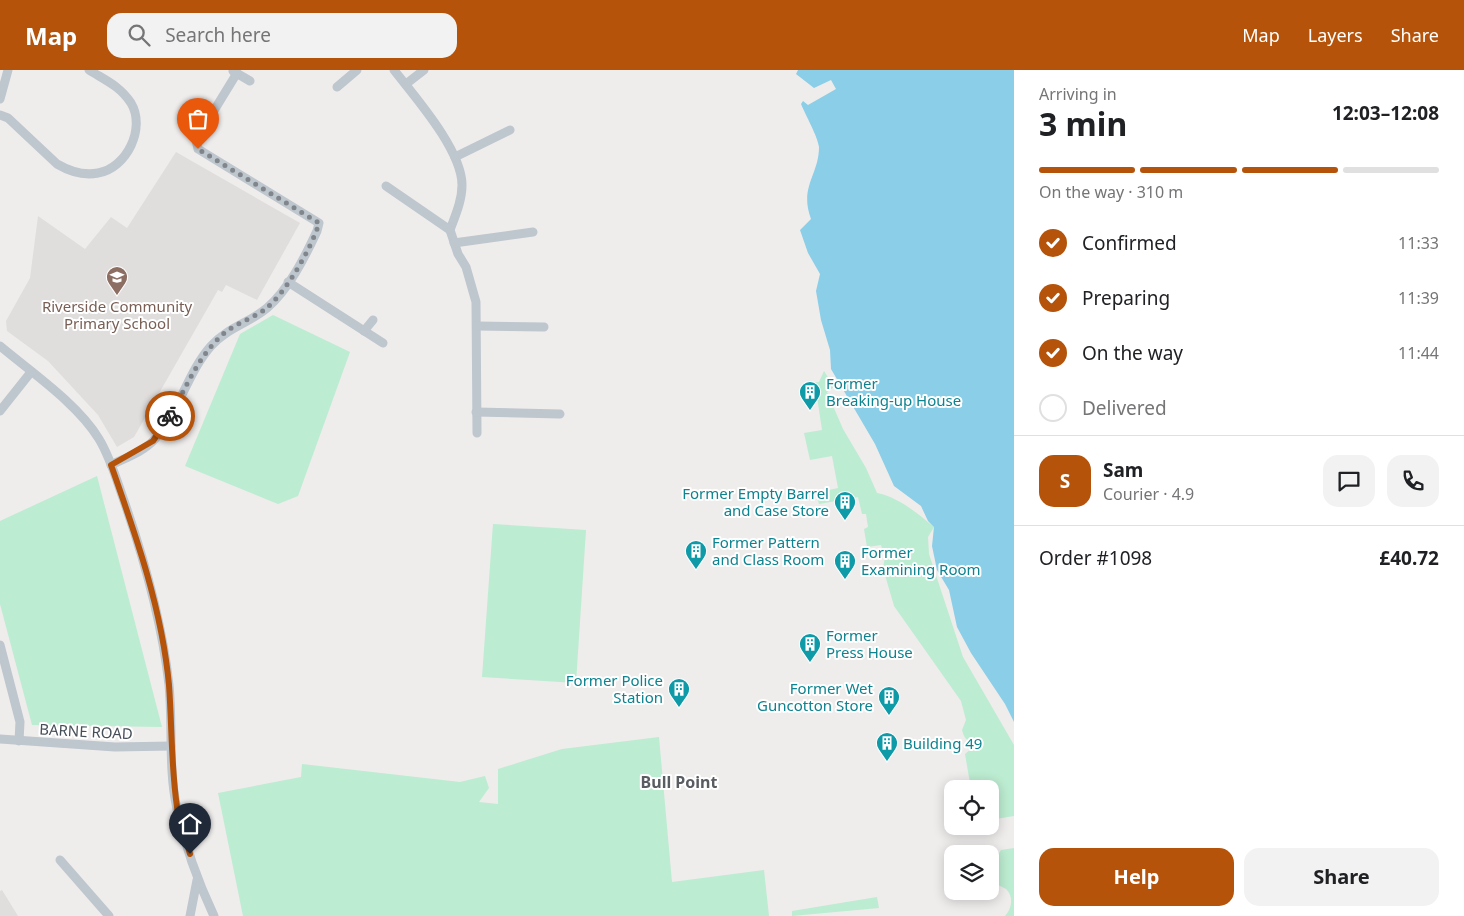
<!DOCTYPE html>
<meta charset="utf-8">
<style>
body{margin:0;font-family:"Noto Sans",sans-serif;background:#f2f2f2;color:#202124;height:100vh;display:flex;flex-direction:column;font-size:19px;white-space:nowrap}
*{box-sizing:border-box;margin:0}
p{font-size:16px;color:#757577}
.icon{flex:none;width:28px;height:28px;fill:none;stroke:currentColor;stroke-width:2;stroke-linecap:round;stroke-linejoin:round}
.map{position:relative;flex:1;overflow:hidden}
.drawer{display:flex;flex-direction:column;background:#fff;width:450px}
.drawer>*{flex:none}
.tools{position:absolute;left:944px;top:710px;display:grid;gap:10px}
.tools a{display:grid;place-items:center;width:55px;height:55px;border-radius:10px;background:#fff;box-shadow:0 2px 12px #0003;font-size:25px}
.pin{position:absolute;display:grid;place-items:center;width:42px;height:42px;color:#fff;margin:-51px -21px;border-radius:50% 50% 50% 0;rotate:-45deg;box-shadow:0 0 5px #0007}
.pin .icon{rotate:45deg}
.courier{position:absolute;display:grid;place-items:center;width:50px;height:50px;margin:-25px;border:4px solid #b45309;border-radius:50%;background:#fff;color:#222;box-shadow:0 1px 6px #0007}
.summary em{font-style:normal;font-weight:700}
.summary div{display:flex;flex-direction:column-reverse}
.summary{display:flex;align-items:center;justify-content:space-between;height:85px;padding:0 25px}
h1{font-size:32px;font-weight:700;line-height:38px}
.bar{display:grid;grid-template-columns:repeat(4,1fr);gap:8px 5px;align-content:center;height:60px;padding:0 25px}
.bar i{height:6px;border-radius:4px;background:#e0e0e0}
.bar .current{background:#b45309}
.bar p{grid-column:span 4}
.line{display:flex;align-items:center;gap:12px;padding:0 25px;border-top:1px solid #e0e0e0}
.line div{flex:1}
.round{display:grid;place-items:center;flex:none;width:52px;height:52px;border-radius:15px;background:#f2f2f2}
ol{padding:0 25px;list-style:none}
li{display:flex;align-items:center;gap:15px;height:55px}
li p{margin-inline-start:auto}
li .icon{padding:5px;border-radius:50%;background:#b45309;color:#fff;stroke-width:4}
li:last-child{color:#757577}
li i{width:28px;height:28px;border:2px solid #e0e0e0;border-radius:50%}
.primary-button{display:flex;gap:10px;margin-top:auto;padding:10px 25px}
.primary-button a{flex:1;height:58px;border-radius:15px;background:#b45309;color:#fff;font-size:20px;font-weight:700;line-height:58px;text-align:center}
.primary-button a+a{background:#f2f2f2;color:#202124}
header{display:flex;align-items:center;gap:30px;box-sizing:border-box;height:70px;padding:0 25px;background:#b45309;color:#fff}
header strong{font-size:24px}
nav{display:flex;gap:28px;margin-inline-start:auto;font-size:18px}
.search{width:350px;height:45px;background:#f2f2f2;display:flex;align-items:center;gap:12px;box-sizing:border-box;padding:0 18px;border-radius:15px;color:#757577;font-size:19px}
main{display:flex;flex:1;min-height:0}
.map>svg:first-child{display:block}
</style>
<header>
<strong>Map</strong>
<div class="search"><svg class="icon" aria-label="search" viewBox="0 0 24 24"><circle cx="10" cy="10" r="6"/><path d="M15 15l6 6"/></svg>Search here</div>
<nav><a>Map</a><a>Layers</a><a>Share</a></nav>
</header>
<main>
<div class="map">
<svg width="1014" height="846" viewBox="0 0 1014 846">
<rect width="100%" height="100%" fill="#efecec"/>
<g fill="#e0dddd">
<polygon points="176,82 300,153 257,230 226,215 222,222 218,220 134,367 117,377 98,345 48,291 7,261 6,251 30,208 38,146 85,179 111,147 127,158"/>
<polygon points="2,820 18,846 0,846 0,821"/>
</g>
<g fill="#bcecd1">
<polygon points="273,245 350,282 298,426 278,434 185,396 240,264"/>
<path d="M824 301 834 317 827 322 843 359 866 398 877 423C898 427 917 443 934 457L928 467 929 484 963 587 1014 675V746L996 749 990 743V719H971L965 684 971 679 980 677 979 670C968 672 965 671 962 660L966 650 961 631 894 536 883 498 885 487 881 475 867 477 864 459 868 457 866 444H862L858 427 819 434 816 423 838 418 832 386 810 390 804 363 822 360 816 320 811 321 810 313 819 312Z"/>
<polygon points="97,406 162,657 32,655 0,534 0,451"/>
<polygon points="493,454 586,460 576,613 482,607"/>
<polygon points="659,667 672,812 764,800 769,846 243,846 218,723 301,707 302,694 460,712 485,706 489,718 479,732 498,734 498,699 562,679"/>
<path d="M1014 778V846H1005C1012 839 1014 826 1006 819 1001 816 995 814 990 811V797L1001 780Z"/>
<polygon points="877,827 879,838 792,846 792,841"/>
</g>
<path fill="#8bcee7" d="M798 0H1014V652L1005 634 971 583 957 557 949 520 937 500 932 476 934 457 928 451 921 436 894 416 875 374 831 299 830 280 821 250 816 221 820 204 808 183 800 160 811 149C799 117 819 105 819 77 818 67 805 44 801 34L803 31 808 35 836 19 831 10 814 18 796 4Z"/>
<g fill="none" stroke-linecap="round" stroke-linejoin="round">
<g stroke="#bec6ce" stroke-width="9">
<path d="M394 0C415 27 462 80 462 115 462 131 455 146 450 160L458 184 466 197 476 232 477 363"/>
<polyline points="233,1 250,11"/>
<polyline points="406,14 424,0"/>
<polyline points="337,17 357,0"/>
<polyline points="0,29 8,0"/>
<path d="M0 45 8 48 57 94C69 101 83 106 98 103 127 98 146 58 131 33 120 16 105 10 89 0"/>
<polyline points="455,87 510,60"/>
<polyline points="386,116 450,160"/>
<polyline points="454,173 533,162"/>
<polyline points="288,212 383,273"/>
<polyline points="477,256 544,257"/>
<polyline points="364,261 373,250"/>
<path d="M0 276C31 302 78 334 99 369 110 387 116 408 123 428 144 488 162 552 169 615 173 656 168 699 177 739 185 776 198 812 214 846"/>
<polyline points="0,341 31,302"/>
<polyline points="476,342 560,344"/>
<path d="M111 395C125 388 143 382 154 370 179 343 187 303 211 276 227 258 249 253 267 238 289 219 305 187 317 161L319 153 198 79 196 70 199 65 237 3"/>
<polyline points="0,575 20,652 19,671"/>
<polyline points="0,669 115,677 171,676"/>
<polyline points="60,790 109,846"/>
<polyline points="190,846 197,810"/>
</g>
</g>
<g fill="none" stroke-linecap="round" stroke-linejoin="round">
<path stroke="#81858c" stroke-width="5" stroke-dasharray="0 9" d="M170 346C185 320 197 289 219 268 231 255 250 250 264 240 285 225 312 177 319 153L198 79"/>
<path stroke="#b45309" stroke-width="6" d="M170 346 153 371 111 395C136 466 162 539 169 615 172 656 171 696 177 737 179 753 186 769 190 784"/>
</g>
<defs>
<g id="school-pin" transform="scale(1.125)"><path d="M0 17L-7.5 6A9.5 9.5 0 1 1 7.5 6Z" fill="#8d6e63" stroke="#fff"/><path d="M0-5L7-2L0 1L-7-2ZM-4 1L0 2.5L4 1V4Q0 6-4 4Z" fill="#fff"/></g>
<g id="building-pin" transform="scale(1.125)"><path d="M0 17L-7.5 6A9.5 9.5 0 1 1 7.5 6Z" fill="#0f9aa8" stroke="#fff"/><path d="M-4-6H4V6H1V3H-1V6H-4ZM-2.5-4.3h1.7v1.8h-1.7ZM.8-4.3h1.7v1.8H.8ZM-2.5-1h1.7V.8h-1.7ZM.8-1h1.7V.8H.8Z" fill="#fff"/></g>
</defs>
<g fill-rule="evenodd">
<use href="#school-pin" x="117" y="207"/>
<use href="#building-pin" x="810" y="322"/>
<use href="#building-pin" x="845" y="432"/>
<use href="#building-pin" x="696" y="481"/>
<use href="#building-pin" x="845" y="491"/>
<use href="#building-pin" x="810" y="574"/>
<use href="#building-pin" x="679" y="619"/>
<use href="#building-pin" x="889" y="627"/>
<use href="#building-pin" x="887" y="673"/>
</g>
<g text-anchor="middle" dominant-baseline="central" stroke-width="4" stroke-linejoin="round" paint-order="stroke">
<g font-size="15" fill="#785e54" stroke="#fff">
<text x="117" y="236">Riverside Community<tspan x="117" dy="17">Primary School</tspan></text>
</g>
<g font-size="15" fill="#0d838f" stroke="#fff" text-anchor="start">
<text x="826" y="313">Former<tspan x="826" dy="17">Breaking-up House</tspan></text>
<text x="829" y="423" text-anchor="end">Former Empty Barrel<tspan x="829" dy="17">and Case Store</tspan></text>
<text x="712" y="472">Former Pattern<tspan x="712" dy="17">and Class Room</tspan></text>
<text x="861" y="482">Former<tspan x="861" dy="17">Examining Room</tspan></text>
<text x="826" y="565">Former<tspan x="826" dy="17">Press House</tspan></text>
<text x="663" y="610" text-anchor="end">Former Police<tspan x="663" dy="17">Station</tspan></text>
<text x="873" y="618" text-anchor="end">Former Wet<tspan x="873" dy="17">Guncotton Store</tspan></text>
<text x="903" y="673">Building 49</text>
</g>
<g font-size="15" fill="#464e58" stroke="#fff">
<text transform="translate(86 661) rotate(3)">BARNE ROAD</text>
</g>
<g font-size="16" font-weight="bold" fill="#595c61" stroke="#fff">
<text x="679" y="712">Bull Point</text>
</g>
</g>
</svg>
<div class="tools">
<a><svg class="icon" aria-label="locate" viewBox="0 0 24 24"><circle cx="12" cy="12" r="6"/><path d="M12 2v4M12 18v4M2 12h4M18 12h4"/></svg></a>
<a><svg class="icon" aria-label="layers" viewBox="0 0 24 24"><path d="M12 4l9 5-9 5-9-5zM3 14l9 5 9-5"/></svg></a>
</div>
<div class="pin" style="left:198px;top:79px;background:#ea580c"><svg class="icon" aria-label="bag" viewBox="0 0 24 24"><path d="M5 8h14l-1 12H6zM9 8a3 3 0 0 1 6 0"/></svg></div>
<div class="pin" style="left:190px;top:784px;background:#1f2937"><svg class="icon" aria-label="home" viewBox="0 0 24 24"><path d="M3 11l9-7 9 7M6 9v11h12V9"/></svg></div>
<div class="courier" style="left:170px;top:346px"><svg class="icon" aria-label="bike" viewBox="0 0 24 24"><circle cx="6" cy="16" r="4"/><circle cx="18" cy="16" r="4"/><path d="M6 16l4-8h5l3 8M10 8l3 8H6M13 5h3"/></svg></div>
</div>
<section class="drawer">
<div class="summary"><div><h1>3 min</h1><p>Arriving in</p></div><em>12:03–12:08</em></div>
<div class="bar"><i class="current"></i><i class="current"></i><i class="current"></i><i></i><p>On the way · 310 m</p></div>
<ol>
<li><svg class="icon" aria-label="check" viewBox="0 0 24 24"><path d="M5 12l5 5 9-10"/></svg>Confirmed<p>11:33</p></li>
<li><svg class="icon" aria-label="check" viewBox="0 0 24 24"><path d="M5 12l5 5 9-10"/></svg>Preparing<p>11:39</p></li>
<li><svg class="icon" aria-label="check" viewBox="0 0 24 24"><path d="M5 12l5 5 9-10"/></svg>On the way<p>11:44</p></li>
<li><i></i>Delivered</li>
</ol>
<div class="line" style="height:90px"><b class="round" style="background:#b45309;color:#fff">S</b><div><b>Sam</b><p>Courier · 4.9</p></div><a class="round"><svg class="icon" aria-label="chat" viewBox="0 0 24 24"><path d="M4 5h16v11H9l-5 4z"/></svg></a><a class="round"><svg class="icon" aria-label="phone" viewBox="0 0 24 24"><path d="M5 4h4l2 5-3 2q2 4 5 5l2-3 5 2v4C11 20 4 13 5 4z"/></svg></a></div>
<div class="line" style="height:65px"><div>Order #1098</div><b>£40.72</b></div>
<div class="primary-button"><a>Help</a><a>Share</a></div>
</section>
</main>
